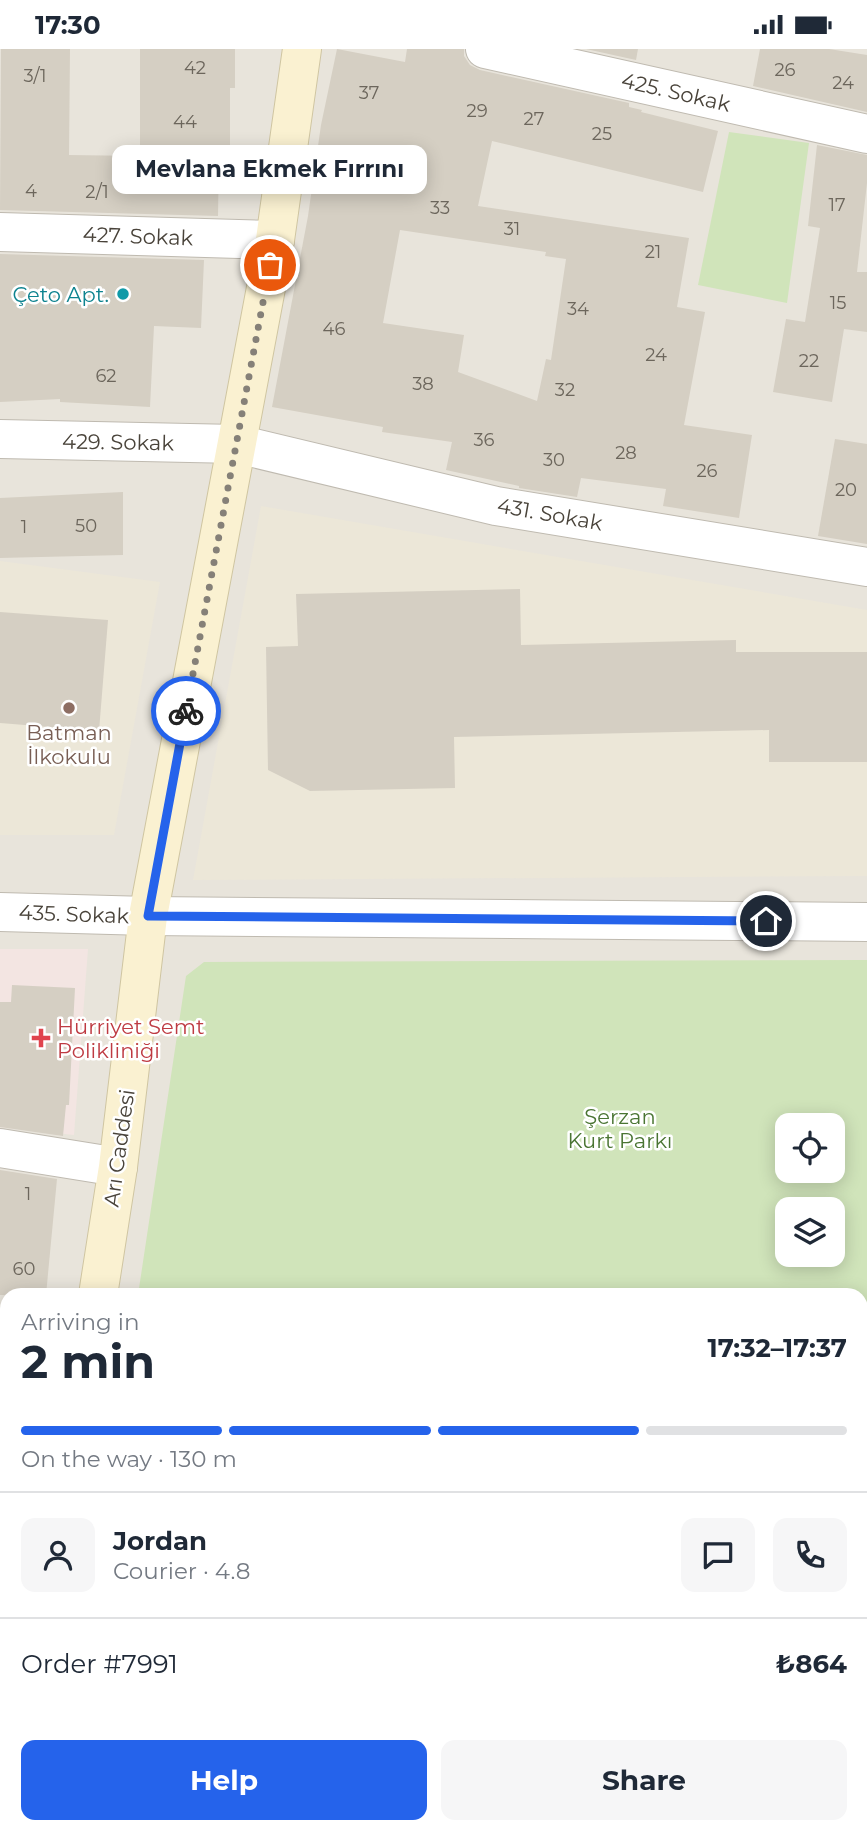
<!DOCTYPE html>
<meta charset="utf-8">
<style>
body{margin:0;font-family:Montserrat,sans-serif;background:#f6f6f7;color:#1f2937;height:100vh;display:flex;flex-direction:column;font-size:26px;white-space:nowrap}
*{box-sizing:border-box;margin:0}
p{font-size:23px;color:#747a83}
.icon{flex:none;width:38px;height:38px;fill:none;stroke:currentColor;stroke-width:2;stroke-linecap:round;stroke-linejoin:round}
.map{position:relative;flex:1;overflow:hidden}
.details{position:absolute;left:0px;top:1239px;width:868px;height:546px;display:flex;flex-direction:column;background:#fff;border-radius:21px 21px 0 0;box-shadow:0 4px 18px #0003}
.details>*{flex:none}
.fabs{position:absolute;left:775px;top:1064px;display:grid;gap:14px}
.fabs a{display:grid;place-items:center;width:70px;height:70px;border-radius:14px;background:#fff;box-shadow:0 4px 18px #0003;font-size:35px}
.pin{position:absolute;display:grid;place-items:center;width:60px;height:60px;color:#fff;margin:-30px;border:4px solid #fff;border-radius:50%;box-shadow:0 2px 7px #0007}
.courier{position:absolute;display:grid;place-items:center;width:70px;height:70px;margin:-35px;border:5px solid #2563eb;border-radius:50%;background:#fff;color:#222;box-shadow:0 2px 9px #0007}
.bubble{position:absolute;height:49px;border-radius:14px;background:#fff;box-shadow:0 4px 18px #0003;font-size:23px;font-weight:700;line-height:49px;text-align:center}
.overview em{font-style:normal;font-weight:700}
.overview div{display:flex;flex-direction:column-reverse}
.overview{display:flex;align-items:center;justify-content:space-between;height:119px;padding:0 21px}
h1{font-size:46px;font-weight:700;line-height:52px}
.bar{display:grid;grid-template-columns:repeat(4,1fr);gap:10px 7px;align-content:center;height:84px;padding:0 21px}
.bar i{height:9px;border-radius:5px;background:#e0e1e3}
.bar .active{background:#2563eb}
.bar p{grid-column:span 4}
.line{display:flex;align-items:center;gap:18px;padding:0 21px;border-top:2px solid #e0e1e3}
.line div{flex:1}
.round{display:grid;place-items:center;flex:none;width:74px;height:74px;border-radius:14px;background:#f6f6f7}
.action{display:flex;gap:14px;margin-top:auto;padding:14px 21px}
.action a{flex:1;height:80px;border-radius:14px;background:#2563eb;color:#fff;font-size:28px;font-weight:700;line-height:80px;text-align:center}
.action a+a{background:#f6f6f7;color:#1f2937}
.status{display:flex;justify-content:space-between;align-items:center;height:49px;padding:0 35px;background:#fff;direction:ltr}
.status svg{height:19px;fill:currentColor}
.map>svg:first-child{display:block}
</style>
<div class="status"><b>17:30</b><svg viewBox="0 0 49 12"><path d="M0 12V9h3v3zM5 12V6h3v6zM10 12V3h3v9zM15 12V0h3v12zM26 1h20v11H26zM47 4h2v5h-2z"/></svg></div>
<div class="map">
<svg width="867" height="1785" viewBox="0 0 867 1785">
<rect width="100%" height="100%" fill="#f5f2ec"/>
<path fill="#e8e4db" fill-rule="evenodd" d="M0 0H867V1785H0ZM788 1076H833V1122H788ZM788 1160H833V1206H788ZM7 1246H861V1778H7Z"/>
<g fill="#ece7d8">
<polygon points="261,457 867,561 867,827 193,831"/>
<polygon points="0,512 160,533 114,786 0,786"/>
</g>
<polygon fill="#f3e5e2" points="0,900 88,900 74,1086 0,1078"/>
<g fill="#d0e4ba" fill-rule="evenodd">
<polygon points="729,83 809,94 787,254 698,236"/>
<path d="M867 911V1674H861V1246H138L186 927 204 913ZM833 1076V1122H788V1076ZM833 1160V1206H788V1160Z"/>
<polygon points="861,1762 867,1762 867,1785 203,1785 201,1779 861,1778"/>
<polygon points="43,1778 133,1778 136,1785 41,1785"/>
</g>
<g fill="#d5cfc3" fill-rule="evenodd">
<polygon points="1,0 70,0 69,106 140,107 140,0 235,0 235,39 230,39 230,101 219,101 218,167 0,161"/>
<path d="M337 0 405 13 407 0H464V7L470 16 480 21 629 54V58L642 61 641 63 718 82 703 143 492 92 478 157 689 189 677 258 705 263 684 376 752 386 739 469 663 457 666 440 581 429 577 448 519 439V437L446 421 452 393 382 383 383 378 272 358 308 167 321 76ZM400 181 546 203 545 207 566 210 551 311 546 310 537 352 458 323 464 286 383 274Z"/>
<polygon points="586,0 638,0 636,11"/>
<polygon points="760,0 829,0 867,6 867,63 753,37"/>
<polygon points="817,96 867,106 867,134 857,223 867,223 867,283 844,280 832,353 773,343 786,270 805,273 820,179 808,177"/>
<polygon points="0,205 204,211 201,279 154,277 150,358 60,353 60,350 0,353"/>
<polygon points="835,390 867,395 867,495 818,487"/>
<polygon points="123,443 123,506 0,509 0,449"/>
<polygon points="520,540 521,596 736,591 736,603 867,603 867,713 769,713 769,681 454,688 455,739 310,742 268,721 266,598 298,597 296,545"/>
<polygon points="0,563 108,571 99,682 0,674"/>
<polygon points="12,936 75,939 69,1056 66,1056 63,1087 0,1078 0,953 11,953"/>
<polygon points="0,1121 57,1130 46,1246 0,1246"/>
</g>
<g fill="none" stroke-linecap="round" stroke-linejoin="round">
<g stroke="#bfbab0" stroke-width="40">
<g id="street">
<polyline points="485,0 867,85"/>
<polyline points="0,183 275,191"/>
<polyline points="0,390 237,395 496,457 867,518"/>
<polyline points="0,863 148,867 867,873"/>
<polyline points="0,1099 118,1118"/>
<polyline points="0,1707 7,1707"/>
</g>
</g>
<g stroke="#cfc5a1" stroke-width="40">
<g id="secondary">
<polyline points="98,1246 118,1118 148,867 275,191 302,0"/>
<polyline points="861,1731 867,1731"/>
<polyline points="163,1778 164,1785"/>
<polyline points="5,1785 7,1777"/>
</g>
</g>
<use href="#street" stroke="#fff" stroke-width="38"/>
<use href="#secondary" stroke="#faf1d1" stroke-width="38"/>
</g>
<g fill="none" stroke-linecap="round" stroke-linejoin="round">
<polyline stroke="#858078" stroke-width="7" stroke-dasharray="0 12.6" points="186,662 270,216"/>
<polyline stroke="#2563eb" stroke-width="9" points="186,662 148,867 766,872"/>
</g>
<circle fill="#0f9aa8" stroke="#fff" stroke-width="2.5" cx="123" cy="245" r="7"/>
<circle fill="#8d6e63" stroke="#fff" stroke-width="2.5" cx="69" cy="659" r="7"/>
<path fill="#e0444e" stroke="#fff" stroke-width="2.5" d="M37.5 978.5h7v7h7v7h-7v7h-7v-7h-7v-7h7z"/>
<g text-anchor="middle" dominant-baseline="central" stroke-width="5" stroke-linejoin="round" paint-order="stroke">
<g font-size="18" fill="#6c665c">
<text x="195" y="19">42</text>
<text x="785" y="21">26</text>
<text x="35" y="27">3/1</text>
<text x="843" y="34">24</text>
<text x="369" y="44">37</text>
<text x="477" y="62">29</text>
<text x="534" y="70">27</text>
<text x="185" y="73">44</text>
<text x="602" y="85">25</text>
<text x="31" y="142">4</text>
<text x="97" y="143">2/1</text>
<text x="837" y="156">17</text>
<text x="440" y="159">33</text>
<text x="512" y="180">31</text>
<text x="653" y="203">21</text>
<text x="838" y="254">15</text>
<text x="578" y="260">34</text>
<text x="334" y="280">46</text>
<text x="656" y="306">24</text>
<text x="809" y="312">22</text>
<text x="106" y="327">62</text>
<text x="423" y="335">38</text>
<text x="565" y="341">32</text>
<text x="484" y="391">36</text>
<text x="626" y="404">28</text>
<text x="554" y="411">30</text>
<text x="707" y="422">26</text>
<text x="846" y="441">20</text>
<text x="86" y="477">50</text>
<text x="24" y="478">1</text>
<text x="28" y="1145">1</text>
<text x="24" y="1220">60</text>
</g>
<g font-size="21" fill="#49433a" stroke="#fff">
<text transform="translate(676 43) rotate(13)">425. Sokak</text>
<text transform="translate(138 187) rotate(2)">427. Sokak</text>
<text transform="translate(118 393) rotate(1)">429. Sokak</text>
<text transform="translate(550 465) rotate(10)">431. Sokak</text>
<text transform="translate(74 865) rotate(2)">435. Sokak</text>
<text transform="translate(119 1099) rotate(-82)">Arı Caddesi</text>
</g>
<g font-size="21" fill="#0d838f" stroke="#fff" text-anchor="end">
<text x="109" y="245">Çeto Apt.</text>
</g>
<g font-size="21" fill="#785e54" stroke="#fff">
<text x="69" y="683">Batman<tspan x="69" dy="24">İlkokulu</tspan></text>
</g>
<g font-size="21" fill="#be3a42" stroke="#fff" text-anchor="start">
<text x="57" y="977">Hürriyet Semt<tspan x="57" dy="24">Polikliniği</tspan></text>
</g>
<g font-size="21" fill="#4a7533" stroke="#fff">
<text x="620" y="1067">Şerzan<tspan x="620" dy="24">Kurt Parkı</tspan></text>
</g>
</g>
</svg>
<div class="fabs">
<a><svg class="icon" aria-label="locate" viewBox="0 0 24 24"><circle cx="12" cy="12" r="6"/><path d="M12 2v4M12 18v4M2 12h4M18 12h4"/></svg></a>
<a><svg class="icon" aria-label="layers" viewBox="0 0 24 24"><path d="M12 4l9 5-9 5-9-5zM3 14l9 5 9-5"/></svg></a>
</div>
<div class="pin" style="left:270px;top:216px;background:#ea580c"><svg class="icon" aria-label="bag" viewBox="0 0 24 24"><path d="M5 8h14l-1 12H6zM9 8a3 3 0 0 1 6 0"/></svg></div>
<div class="pin" style="left:766px;top:872px;background:#1f2937"><svg class="icon" aria-label="home" viewBox="0 0 24 24"><path d="M3 11l9-7 9 7M6 9v11h12V9"/></svg></div>
<div class="courier" style="left:186px;top:662px"><svg class="icon" aria-label="bike" viewBox="0 0 24 24"><circle cx="6" cy="16" r="4"/><circle cx="18" cy="16" r="4"/><path d="M6 16l4-8h5l3 8M10 8l3 8H6M13 5h3"/></svg></div>
<div class="bubble" style="left:112px;top:96px;width:315px">Mevlana Ekmek Fırrını</div>
<section class="details">
<div class="overview"><div><h1>2 min</h1><p>Arriving in</p></div><em>17:32–17:37</em></div>
<div class="bar"><i class="active"></i><i class="active"></i><i class="active"></i><i></i><p>On the way · 130 m</p></div>
<div class="line" style="height:126px"><a class="round"><svg class="icon" aria-label="person" viewBox="0 0 24 24"><circle cx="12" cy="8" r="4"/><path d="M4 21q1-7 8-7t8 7"/></svg></a><div><b>Jordan</b><p>Courier · 4.8</p></div><a class="round"><svg class="icon" aria-label="chat" viewBox="0 0 24 24"><path d="M4 5h16v11H9l-5 4z"/></svg></a><a class="round"><svg class="icon" aria-label="phone" viewBox="0 0 24 24"><path d="M5 4h4l2 5-3 2q2 4 5 5l2-3 5 2v4C11 20 4 13 5 4z"/></svg></a></div>
<div class="line" style="height:91px"><div>Order #7991</div><b>₺864</b></div>
<div class="action"><a>Help</a><a>Share</a></div>
</section>
</div>
